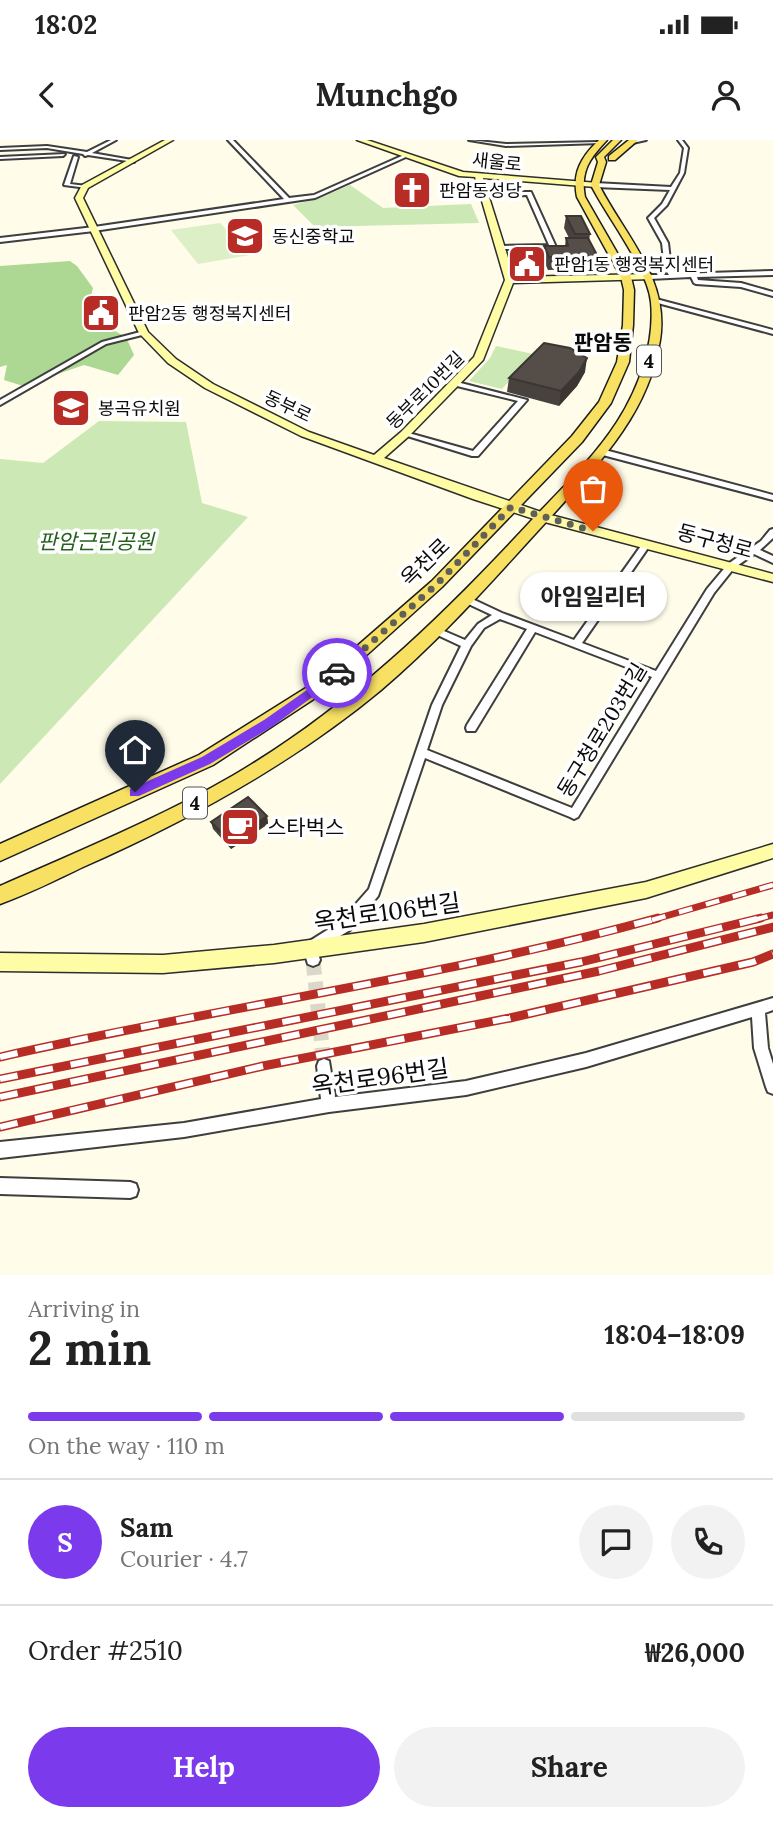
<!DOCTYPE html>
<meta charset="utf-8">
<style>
body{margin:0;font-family:Lora,"Noto Sans KR",serif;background:#f2f2f2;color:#222;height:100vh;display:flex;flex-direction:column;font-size:26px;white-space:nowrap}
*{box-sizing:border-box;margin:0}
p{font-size:23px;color:#767676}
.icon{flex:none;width:38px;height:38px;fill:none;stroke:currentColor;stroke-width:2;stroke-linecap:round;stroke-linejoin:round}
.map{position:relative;height:1135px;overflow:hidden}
.details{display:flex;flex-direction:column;background:#fff;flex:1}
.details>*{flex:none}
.pin{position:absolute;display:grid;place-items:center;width:60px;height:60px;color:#fff;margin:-72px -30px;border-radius:50% 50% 50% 0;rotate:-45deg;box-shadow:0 0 7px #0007}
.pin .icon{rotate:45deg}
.courier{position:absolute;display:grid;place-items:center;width:70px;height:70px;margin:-35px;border:5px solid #7c3aed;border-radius:50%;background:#fff;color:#222;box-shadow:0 2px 9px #0007}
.bubble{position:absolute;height:49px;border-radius:24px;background:#fff;box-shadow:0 2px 5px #0004;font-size:23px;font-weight:700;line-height:49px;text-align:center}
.summary em{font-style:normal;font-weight:700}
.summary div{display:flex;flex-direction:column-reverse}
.summary{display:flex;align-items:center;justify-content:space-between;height:119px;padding:0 28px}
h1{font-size:46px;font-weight:700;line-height:52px}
.bar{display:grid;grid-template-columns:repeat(4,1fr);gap:10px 7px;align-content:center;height:84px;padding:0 28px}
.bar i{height:9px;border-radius:5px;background:#e0e0e0}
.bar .current{background:#7c3aed}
.bar p{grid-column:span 4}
.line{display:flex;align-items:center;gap:18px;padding:0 28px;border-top:2px solid #e0e0e0}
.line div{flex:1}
.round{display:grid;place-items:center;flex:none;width:74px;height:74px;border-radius:37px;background:#f2f2f2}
.action{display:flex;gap:14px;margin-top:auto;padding:14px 28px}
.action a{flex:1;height:80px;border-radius:42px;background:#7c3aed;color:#fff;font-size:28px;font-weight:700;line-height:80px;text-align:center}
.action a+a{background:#f2f2f2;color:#222}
.status{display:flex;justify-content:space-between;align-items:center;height:49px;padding:0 35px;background:#fff;direction:ltr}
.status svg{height:19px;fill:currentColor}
header{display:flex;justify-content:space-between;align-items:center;height:91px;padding:0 28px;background:#fff;font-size:32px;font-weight:700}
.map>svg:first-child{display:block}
</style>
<div class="status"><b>18:02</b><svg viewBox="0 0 49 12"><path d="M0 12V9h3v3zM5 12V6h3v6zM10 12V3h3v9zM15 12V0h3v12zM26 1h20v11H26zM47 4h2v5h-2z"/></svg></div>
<header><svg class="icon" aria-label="back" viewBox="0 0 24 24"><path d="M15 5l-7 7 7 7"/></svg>Munchgo<svg class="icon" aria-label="person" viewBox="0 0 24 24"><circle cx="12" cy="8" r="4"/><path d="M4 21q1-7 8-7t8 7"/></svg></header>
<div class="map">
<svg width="773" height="1135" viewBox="0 0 773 1135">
<rect width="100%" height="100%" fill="#fffcea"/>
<g fill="#cbe8b5">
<polygon points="350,45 383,68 471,64 479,83 315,87 293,65 320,58"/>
<polygon points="496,206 533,214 502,249 469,241 490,218"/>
<polygon points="99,281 186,282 202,363 248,377 0,644 0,319 43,323"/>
</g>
<polygon fill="#add894" points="70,121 77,126 93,148 87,173 102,184 126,197 134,215 118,235 84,225 23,246 4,240 7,225 0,227 0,126"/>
<polygon fill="#ddefc6" points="220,83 250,115 198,124 171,90"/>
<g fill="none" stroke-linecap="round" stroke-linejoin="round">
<polyline stroke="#dad8c9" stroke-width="15" stroke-dasharray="15 7" stroke-linecap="butt" points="313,820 324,926"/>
<g stroke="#3e3e3e" stroke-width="4">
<g id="street">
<polygon points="111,0 116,0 92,13 132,20 134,22 88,15 85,16 83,14 47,8 0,10 0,8 47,6 87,12"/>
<polygon points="228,0 233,0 289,58 314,55 404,15 408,16 315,58 94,91 0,102 0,98 94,87 284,59"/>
<polygon points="469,0 506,4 599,2 601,3 506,6"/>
<polygon points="637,0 646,0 628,4 626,3"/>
<polygon points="678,0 682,0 688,8 684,33 667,65 654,78 668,103 671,129 676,134 773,131 773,135 697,137 698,140 741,143 773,152 773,156 741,147 696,144 694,143 691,137 649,139 646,137 649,135 669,135 665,129 662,103 648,78 662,64 670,50 595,47 592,45 595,43 671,47 680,33 684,8"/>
<polygon points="65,14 63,16 0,19 0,17"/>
<polygon points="74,16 78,17 70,44 87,46 87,48 64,45"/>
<polygon points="531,52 556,107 553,109 500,109 499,108 502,106 549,105 527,55 482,56 479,54 482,52"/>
<polygon points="656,159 773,190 773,194 654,162 653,161"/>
<polygon points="144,191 146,192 146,194 106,204 0,265 0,260 102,202"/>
<polygon points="453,241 527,260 478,316 472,316 401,294 405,292 473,311 518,261 453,245"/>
<polygon points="599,310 605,310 773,355 773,360 599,314"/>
<path d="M773 389V398L760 410 773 416V423L754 414 734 428 714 453 578 677 574 679 570 677 425 618 378 756 350 790 317 810 320 820 318 824 313 826 308 824 303 808 305 804 340 782 369 749 432 565 461 506 431 492 429 490 431 488H437L465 500 478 484 492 475 462 461 460 459 462 457H468L502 473 574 500 643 403H649L650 405 582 503 656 531 707 449 728 424 761 401 770 390ZM500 479 527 489 467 585 466 588 467 591H475L535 492 652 537 572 668 427 610 442 565 471 506 484 488Z"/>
<polygon points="773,858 773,870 765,873 768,908 773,924 773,954 768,952 766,947 754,908 752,877 586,927 466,955 329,972 184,997 0,1018 0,1002 184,983 321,959 317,926 319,921 324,919 329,921 335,957 466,941 586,913"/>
<polygon points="0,1038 130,1042 136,1044 138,1050 136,1056 130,1058 0,1054"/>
</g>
</g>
<g stroke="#2d2d2d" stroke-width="3">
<g id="secondary">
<polygon points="165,0 173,0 88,48 83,58 148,192 176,219 213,244 309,292 374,315 401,292 474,217 505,140 475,37 459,36 357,0 367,0 463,32 598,43 595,47 483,38 514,137 649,134 652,135 652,139 513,143 483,220 409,296 384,318 547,374 773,434 773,442 537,380 473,359 301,296 205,248 168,223 139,193 75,58 82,45"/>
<polygon points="773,704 773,718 646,758 424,802 274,823 163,833 0,831 0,813 163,815 274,805 424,784 646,742"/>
</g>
</g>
<g stroke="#1c1c1c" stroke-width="3">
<g id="primary">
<path d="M599 0H607C590 18 580 31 585 57L631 137 634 150 633 185 629 222 611 263 582 302 442 447 329 549 213 625 0 721V704L199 615 317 541 432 441 572 296 599 262 617 222 623 185 624 150 621 137 577 57C572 33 581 17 599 0Z"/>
<path d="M613 0H621L604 17 606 22 599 45C625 96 670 139 660 200 649 275 595 328 546 382 493 440 440 500 381 550 292 624 189 680 83 727 56 740 28 754 0 764V746C79 711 160 678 234 635 348 568 441 478 530 382 560 350 593 319 617 282 639 248 655 203 651 162 648 129 607 77 591 45L598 22 596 17Z"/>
<polygon points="629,0 638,0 615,20 609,20 609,16"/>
</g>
</g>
<use href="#street" fill="#fff" fill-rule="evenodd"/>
<use href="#secondary" fill="#fefca5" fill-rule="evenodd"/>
<use href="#primary" fill="#f7e062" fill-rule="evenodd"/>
<g stroke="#b82c26" stroke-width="7">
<g id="rail-far1">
<polyline points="652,780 773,745"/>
<polyline points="754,780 773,775"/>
</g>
</g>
<g stroke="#b82c26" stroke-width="9">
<g id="rail">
<path d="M0 917C219 867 441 838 658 778"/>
<polyline points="0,939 581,822 761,778"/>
<polyline points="0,957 599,831 773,787"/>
<polyline points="0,987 263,926 510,878 753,822 773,814"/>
</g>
</g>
<use href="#rail-far1" stroke="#fff" stroke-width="4.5" stroke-dasharray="14" stroke-linecap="butt"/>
<use href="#rail" stroke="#fff" stroke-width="6" stroke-dasharray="18" stroke-linecap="butt"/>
</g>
<g fill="#48423e">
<polygon points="566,76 590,94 589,101 596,116 594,129 548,130 543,119 544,106 565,106 566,98 569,98 564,88"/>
<polygon points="585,232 577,246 559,266 507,252 509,238"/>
<polygon points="267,676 268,684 231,709 213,689 211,682"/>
</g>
<g fill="#3b3632">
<polygon points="587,218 585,232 577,246 559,266 561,251"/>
<polygon points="267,676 268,684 231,709 230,701"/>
</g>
<g fill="#544d48" stroke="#3b3632" stroke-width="2">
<polygon points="566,76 581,76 590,94 575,94"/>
<polygon points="566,98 588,98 596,113 596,116 549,117 544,106 568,106"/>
<polygon points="544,203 570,208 587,218 579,232 561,251 509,238"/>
<polygon points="248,657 267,676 230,701 211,682"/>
</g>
<polygon fill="#7c3aed" points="337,529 341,530 341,536 273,586 210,624 139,656 130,656 130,649 202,617 264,580"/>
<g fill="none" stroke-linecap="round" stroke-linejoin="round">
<polyline stroke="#605f59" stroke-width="7" stroke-dasharray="0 12.6" points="337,533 437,444 511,367 593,391"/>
</g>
<defs>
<g id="church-square" transform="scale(2.0125)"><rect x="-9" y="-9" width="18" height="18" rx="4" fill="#b82c26" stroke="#fff"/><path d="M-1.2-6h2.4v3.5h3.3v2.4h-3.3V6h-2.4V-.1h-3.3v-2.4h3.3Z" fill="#fff"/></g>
<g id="school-square" transform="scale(2.0125)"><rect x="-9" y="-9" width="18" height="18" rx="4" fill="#b82c26" stroke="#fff"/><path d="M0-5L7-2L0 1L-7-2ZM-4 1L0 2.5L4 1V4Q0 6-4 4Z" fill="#fff"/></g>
<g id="civic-square" transform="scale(2.0125)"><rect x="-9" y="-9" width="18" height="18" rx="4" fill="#b82c26" stroke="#fff"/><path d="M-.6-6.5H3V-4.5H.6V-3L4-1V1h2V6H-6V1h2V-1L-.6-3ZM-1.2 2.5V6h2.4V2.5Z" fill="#fff"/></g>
<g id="cafe-square" transform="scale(2.0125)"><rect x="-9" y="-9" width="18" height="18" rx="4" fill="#b82c26" stroke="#fff"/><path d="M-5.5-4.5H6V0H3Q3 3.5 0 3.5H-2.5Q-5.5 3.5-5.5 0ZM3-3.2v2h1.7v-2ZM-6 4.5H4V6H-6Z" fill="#fff"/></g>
</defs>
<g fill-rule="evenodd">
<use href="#church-square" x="412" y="50"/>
<use href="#school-square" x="245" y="96"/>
<use href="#civic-square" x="527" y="124"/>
<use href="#civic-square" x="101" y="173"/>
<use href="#school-square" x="71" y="268"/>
<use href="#cafe-square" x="240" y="687"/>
</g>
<g text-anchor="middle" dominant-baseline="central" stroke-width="7" stroke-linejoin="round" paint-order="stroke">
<g font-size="18" fill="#0b0b0b" stroke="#fff">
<text transform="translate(497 22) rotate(6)">새울로</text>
<text transform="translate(425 250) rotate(-45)">동부로10번길</text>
<text transform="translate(288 266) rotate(25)">동부로</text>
</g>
<g font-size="18" fill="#0b0b0b" stroke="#fff" text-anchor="start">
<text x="439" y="50">판암동성당</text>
<text x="272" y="96">동신중학교</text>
<text x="554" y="124">판암1동 행정복지센터</text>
<text x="128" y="173">판암2동 행정복지센터</text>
<text x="98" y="268">봉곡유치원</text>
</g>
<g fill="#fff" stroke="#545454" stroke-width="2">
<rect x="637" y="205.5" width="24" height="31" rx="5"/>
<rect x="183" y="647.5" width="24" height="31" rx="5"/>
</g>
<g font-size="19" font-weight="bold" fill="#0b0b0b">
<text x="649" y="221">4</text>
<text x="195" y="663">4</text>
</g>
<g font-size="21" font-weight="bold" fill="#0b0b0b" stroke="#fff">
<text x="603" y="202">판암동</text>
</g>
<g font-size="21" font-style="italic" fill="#25611d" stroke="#fff">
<text x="96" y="401">판암근린공원</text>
</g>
<g font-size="21" fill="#0b0b0b" stroke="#fff">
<text transform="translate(715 401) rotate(15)">동구청로</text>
<text transform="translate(425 422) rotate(-44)">옥천로</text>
<text transform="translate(602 590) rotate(-59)">동구청로203번길</text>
</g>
<g font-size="21" fill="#0b0b0b" stroke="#fff" text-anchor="start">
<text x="267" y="687">스타벅스</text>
</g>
<g font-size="24" fill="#0b0b0b" stroke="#fff">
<text transform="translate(387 772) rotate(-8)">옥천로106번길</text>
<text transform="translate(380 937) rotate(-8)">옥천로96번길</text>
</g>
</g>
</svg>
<div class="pin" style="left:593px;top:391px;background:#ea580c"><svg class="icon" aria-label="bag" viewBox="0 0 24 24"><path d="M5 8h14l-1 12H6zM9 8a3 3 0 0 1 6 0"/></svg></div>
<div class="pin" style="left:135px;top:652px;background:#1f2937"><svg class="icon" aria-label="home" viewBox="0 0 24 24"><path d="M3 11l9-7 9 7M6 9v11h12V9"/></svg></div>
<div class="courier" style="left:337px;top:533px"><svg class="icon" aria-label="car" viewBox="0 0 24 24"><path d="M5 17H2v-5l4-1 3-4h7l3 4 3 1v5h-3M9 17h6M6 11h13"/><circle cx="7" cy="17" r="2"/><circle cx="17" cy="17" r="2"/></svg></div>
<div class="bubble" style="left:520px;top:432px;width:147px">아임일리터</div>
</div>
<section class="details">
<div class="summary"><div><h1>2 min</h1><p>Arriving in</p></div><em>18:04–18:09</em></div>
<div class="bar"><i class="current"></i><i class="current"></i><i class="current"></i><i></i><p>On the way · 110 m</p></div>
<div class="line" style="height:126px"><b class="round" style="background:#7c3aed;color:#fff">S</b><div><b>Sam</b><p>Courier · 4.7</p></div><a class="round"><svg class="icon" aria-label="chat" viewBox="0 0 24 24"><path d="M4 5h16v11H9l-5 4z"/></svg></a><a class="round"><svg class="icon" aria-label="phone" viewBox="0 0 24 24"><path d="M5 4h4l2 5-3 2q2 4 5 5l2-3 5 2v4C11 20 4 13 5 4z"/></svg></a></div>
<div class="line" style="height:91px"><div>Order #2510</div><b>₩26,000</b></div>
<div class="action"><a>Help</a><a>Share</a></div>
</section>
